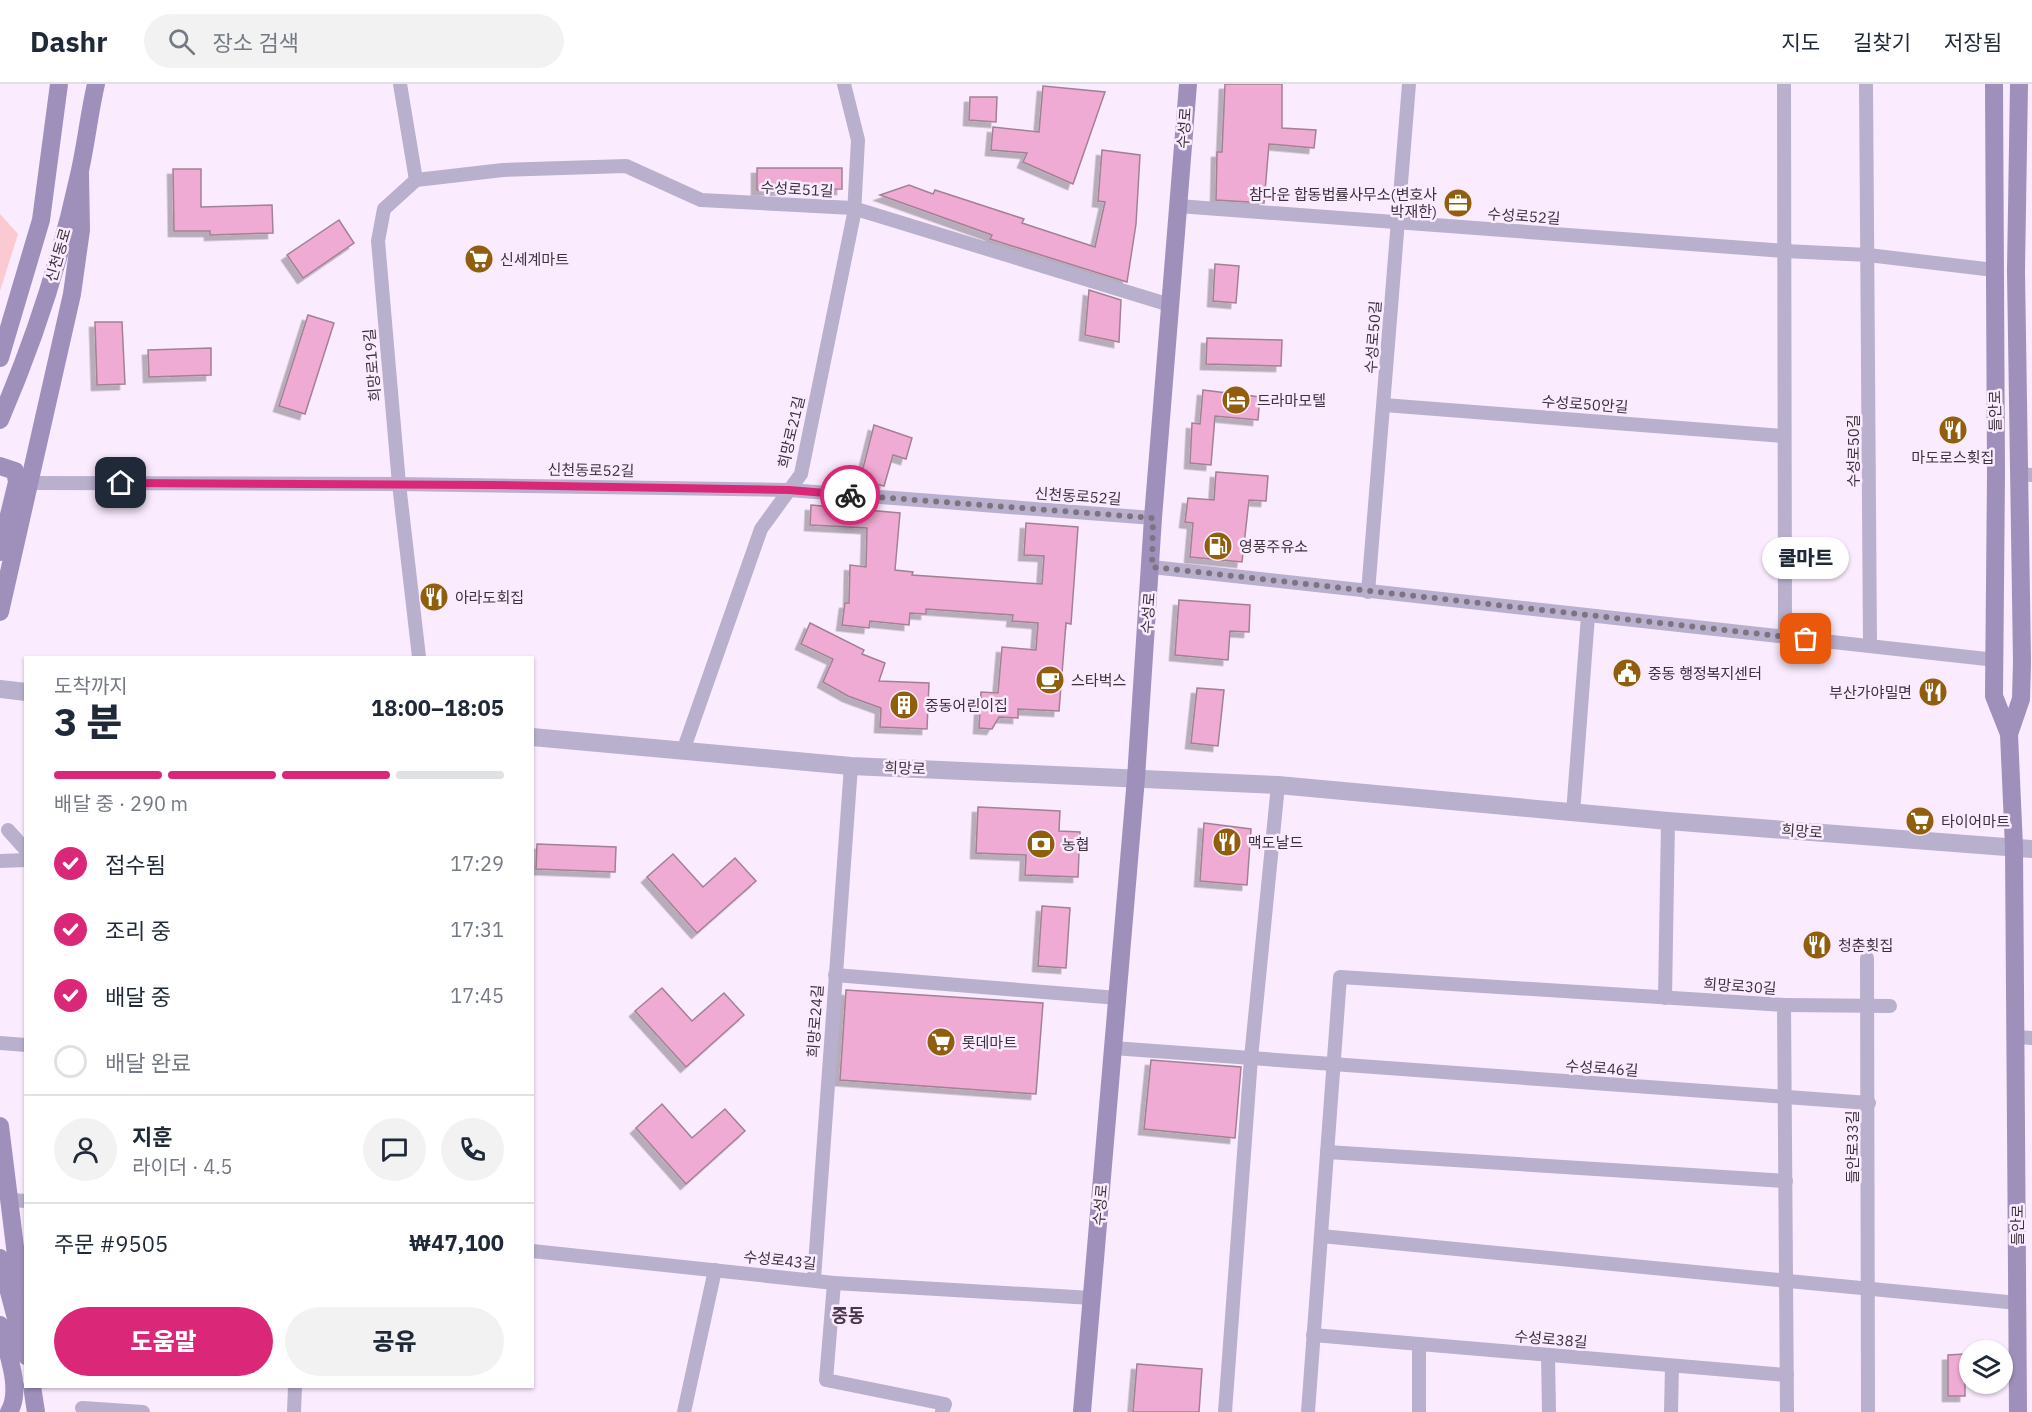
<!DOCTYPE html>
<html lang="ko">
<meta charset="utf-8">
<style>
body{margin:0;font-family:"IBM Plex Sans","Noto Sans KR",sans-serif;background:#f2f2f3;color:#1f2937;height:100vh;display:flex;flex-direction:column;font-size:22px;white-space:nowrap}
*{box-sizing:border-box;margin:0}
p{font-size:20px;color:#747a83}
.icon{flex:none;width:33px;height:33px;fill:none;stroke:currentColor;stroke-width:2;stroke-linecap:round;stroke-linejoin:round}
.map{position:relative;flex:1;overflow:hidden}
.side{position:absolute;left:24px;top:572px;width:510px;height:732px;display:flex;flex-direction:column;background:#fff;border-radius:0px;box-shadow:0 2px 4px #0004}
.side>*{flex:none}
.tools{position:absolute;left:1959px;top:1256px;display:grid;gap:12px}
.tools a{display:grid;place-items:center;width:54px;height:54px;border-radius:50%;background:#fff;box-shadow:0 2px 4px #0004;font-size:30px}
.pin{position:absolute;display:grid;place-items:center;width:51px;height:51px;color:#fff;margin:-26px;border-radius:12px;box-shadow:0 3px 9px #0006}
.courier{position:absolute;display:grid;place-items:center;width:60px;height:60px;margin:-30px;border:4px solid #db2777;border-radius:50%;background:#fff;color:#222;box-shadow:0 2px 8px #0007}
.bubble{position:absolute;height:42px;border-radius:21px;background:#fff;box-shadow:0 2px 4px #0004;font-size:20px;font-weight:800;line-height:42px;text-align:center}
.head em{font-style:normal;font-weight:800}
.head div{display:flex;flex-direction:column-reverse}
.head{display:flex;align-items:center;justify-content:space-between;height:102px;padding:0 30px}
h1{font-size:39px;font-weight:800;line-height:45px}
.bar{display:grid;grid-template-columns:repeat(4,1fr);gap:9px 6px;align-content:center;height:72px;padding:0 30px}
.bar i{height:8px;border-radius:4px;background:#e0e1e3}
.bar .current{background:#db2777}
.bar p{grid-column:span 4}
.line{display:flex;align-items:center;gap:15px;padding:0 30px;border-top:2px solid #e0e1e3}
.line div{flex:1}
.round{display:grid;place-items:center;flex:none;width:63px;height:63px;border-radius:32px;background:#f2f2f3}
ol{padding:0 30px;list-style:none}
li{display:flex;align-items:center;gap:18px;height:66px}
li p{margin-inline-start:auto}
li .icon{padding:6px;border-radius:50%;background:#db2777;color:#fff;stroke-width:4}
li:last-child{color:#747a83}
li i{width:33px;height:33px;border:3px solid #e0e1e3;border-radius:50%}
.action{display:flex;gap:12px;margin-top:auto;padding:12px 30px}
.action a{flex:1;height:69px;border-radius:36px;background:#db2777;color:#fff;font-size:24px;font-weight:800;line-height:69px;text-align:center}
.action a+a{background:#f2f2f3;color:#1f2937}
header{display:flex;align-items:center;gap:36px;box-sizing:border-box;height:84px;padding:0 30px;background:#fff;border-bottom:2px solid #e0e1e3}
header strong{font-size:28px}
nav{display:flex;gap:33px;margin-inline-start:auto;font-size:21px}
.search{width:420px;height:54px;background:#f2f2f3;display:flex;align-items:center;gap:15px;box-sizing:border-box;padding:0 21px;border-radius:33px;color:#747a83;font-size:22px}
.map>svg:first-child{display:block}
</style>
<header>
<strong>Dashr</strong>
<div class="search"><svg class="icon" aria-label="search" viewBox="0 0 24 24"><circle cx="10" cy="10" r="6"/><path d="M15 15l6 6"/></svg>장소 검색</div>
<nav><a>지도</a><a>길찾기</a><a>저장됨</a></nav>
</header>
<div class="map">
<svg width="2032" height="1328" viewBox="0 0 2032 1328">
<defs>
<filter id="shadow"><feDropShadow dx="-5.5" dy="5.5" stdDeviation="0" flood-color="#0004"/></filter>
</defs>
<rect width="100%" height="100%" fill="#fbebfe"/>
<polygon fill="#fac9d2" points="0,130 18,150 0,207"/>
<g fill="#efabd3" stroke="#a38194" stroke-width="1.5" filter="url(#shadow)">
<polygon points="1225,0 1282,0 1282,44 1316,46 1314,64 1269,60 1264,119 1216,116 1217,68 1222,68"/>
<polygon points="1043,2 1105,8 1073,100 1023,78 1027,69 991,66 993,43 1039,48"/>
<polygon points="970,13 997,13 996,38 969,36"/>
<polygon points="1102,66 1140,71 1136,140 1127,198 990,155 992,151 880,111 909,101 933,110 935,106 1024,135 1022,139 1095,163 1105,118 1098,117"/>
<polygon points="757,84 842,84 842,105 757,106"/>
<polygon points="173,85 201,85 201,123 272,121 273,149 210,151 210,147 174,147"/>
<polygon points="339,136 354,159 303,194 287,171"/>
<polygon points="1215,180 1239,182 1236,219 1213,217"/>
<polygon points="1089,206 1121,216 1119,258 1085,251"/>
<polygon points="308,231 334,239 305,330 279,322"/>
<polygon points="95,238 122,238 125,300 97,301"/>
<polygon points="1207,254 1282,256 1281,282 1206,280"/>
<polygon points="211,264 211,291 149,293 148,266"/>
<polygon points="1203,306 1260,313 1258,336 1215,332 1211,381 1190,379 1192,339 1200,340"/>
<polygon points="874,341 912,354 906,375 893,371 884,402 860,396"/>
<polygon points="1216,388 1268,392 1266,417 1249,416 1242,478 1190,473 1193,439 1185,438 1188,414 1214,416"/>
<polygon points="811,421 900,429 895,486 913,488 912,491 1042,500 1044,472 1024,471 1026,439 1078,443 1071,540 1066,539 1059,627 1018,625 1018,634 999,633 992,645 979,644 981,608 998,609 1002,563 1036,566 1038,539 1012,537 1013,531 926,525 926,530 910,529 909,541 870,537 869,544 842,541 845,519 849,519 850,481 866,483 867,444 810,441"/>
<polygon points="1179,516 1250,521 1249,548 1230,547 1228,576 1175,571"/>
<polygon points="810,539 864,566 862,570 885,579 879,597 929,599 927,645 880,643 881,624 848,612 823,598 833,575 801,560"/>
<polygon points="1197,604 1224,606 1218,662 1191,659"/>
<polygon points="978,723 1060,727 1059,747 1080,748 1078,793 1025,791 1026,771 976,769"/>
<polygon points="1204,739 1251,745 1247,801 1200,797"/>
<polygon points="537,760 616,763 615,788 536,785"/>
<polygon points="673,770 703,803 735,774 756,797 697,849 647,793"/>
<polygon points="1042,822 1070,824 1066,884 1038,882"/>
<polygon points="662,904 692,937 724,909 744,931 686,983 635,927"/>
<polygon points="846,906 1043,919 1036,1010 840,996"/>
<polygon points="1151,976 1241,983 1235,1054 1144,1045"/>
<polygon points="662,1020 692,1054 725,1025 745,1047 686,1100 636,1044"/>
<polygon points="1965,1270 1965,1312 1948,1312 1948,1271"/>
<polygon points="1137,1280 1202,1285 1199,1328 1133,1328"/>
</g>
<g fill="none" stroke-linecap="round" stroke-linejoin="round">
<g stroke="#b9b0ce" stroke-width="14">
<polyline points="400,0 416,96"/>
<polyline points="1784,0 1785,553"/>
<polyline points="1866,0 1870,562"/>
<polyline points="416,96 503,86 626,82 701,116 853,124 1170,221"/>
<polyline points="416,96 384,125 378,157 399,400 419,573"/>
<polyline points="1178,122 1785,167 1868,171 1994,186"/>
<polyline points="1384,321 1783,352"/>
<polyline points="2019,390 2032,391"/>
<polyline points="28,399 399,400 789,406 1153,434"/>
<polyline points="1152,483 1996,576"/>
<polyline points="1368,508 1409,0"/>
<polyline points="683,667 761,445 801,390 854,130 858,56 844,0"/>
<polyline points="1573,729 1588,532"/>
<polyline points="8,746 26,766"/>
<polyline points="0,777 26,776"/>
<polyline points="1867,874 1868,1328"/>
<polyline points="835,891 1118,914"/>
<polyline points="1665,914 1668,737"/>
<polyline points="1784,921 1890,922"/>
<polyline points="2017,953 2032,954"/>
<polyline points="0,959 26,961"/>
<polyline points="1113,964 1869,1019"/>
<polyline points="1327,1068 1786,1097"/>
<polyline points="11,1116 26,1117"/>
<polyline points="1321,1152 2018,1219"/>
<polyline points="532,1167 834,1199 1092,1214"/>
<polyline points="814,1195 851,682"/>
<polyline points="834,1199 826,1296 945,1320 942,1328"/>
<polyline points="1313,1251 1787,1291"/>
<polyline points="1419,1260 1419,1328"/>
<polyline points="1548,1271 1549,1328"/>
<polyline points="82,1324 143,1328"/>
<polyline points="294,1328 295,1302"/>
<polyline points="684,1328 715,1186"/>
<polyline points="1225,1328 1251,974 1278,701"/>
<polyline points="1308,1328 1340,893 1784,921 1787,1328"/>
<polyline points="1671,1328 1672,1282"/>
</g>
<g stroke="#b9b0ce" stroke-width="18">
<polyline points="0,605 26,608"/>
<polyline points="532,653 851,682 1278,701 1668,737 2032,765"/>
</g>
<g stroke="#9e90bb" stroke-width="18">
<polyline points="1994,0 1996,390 1994,612 2009,650 2014,763 2018,1328"/>
<polyline points="0,274 41,136 59,0"/>
<path d="M0 336C34 257 61 174 79 91 86 61 89 30 96 0"/>
<polyline points="0,382 15,387 17,398 0,468"/>
<polyline points="0,528 72,210 81,146 80,90"/>
<polyline points="2009,650 2021,615 2022,578 2016,187 2019,0"/>
<polyline points="0,1042 26,1252"/>
<polyline points="0,1174 26,1272"/>
<path d="M0 1241C6 1265 23 1305 9 1328"/>
<polyline points="32,1302 36,1328"/>
<polyline points="1082,1328 1136,694 1153,434 1188,0"/>
</g>
</g>
<g fill="none" stroke-linecap="round" stroke-linejoin="round">
<polyline stroke="#7f7381" stroke-width="6" stroke-dasharray="0 10.8" points="850,411 1153,434 1152,483 1806,555"/>
<polyline stroke="#db2777" stroke-width="8" points="121,399 491,401 789,406 850,411"/>
</g>
<defs>
<g id="office-disc" transform="scale(1.5)"><circle r="9.5" fill="#905e0c" stroke="#fbebfe"/><path d="M-6-3h4V-5.5h4V-3h4V5H-6ZM-1-4.5V-3h2v-1.5ZM-6 0V1H6V0Z" fill="#fff"/></g>
<g id="supermarket-disc" transform="scale(1.5)"><circle r="9.5" fill="#905e0c" stroke="#fbebfe"/><path d="M-6-5.5h2.5l.6 2H6L4.5 2H-2.5L-4.4-4H-6ZM-1.5 3.2a1.3 1.3 0 1 0 .1 0ZM3 3.2a1.3 1.3 0 1 0 .1 0Z" fill="#fff"/></g>
<g id="hotel-disc" transform="scale(1.5)"><circle r="9.5" fill="#905e0c" stroke="#fbebfe"/><path d="M-6-4.5h1.5V1H6V5H4.5V3h-9V5H-6ZM-4 0a1.8 1.8 0 1 1 3.6 0ZM.5 0V-2.5h3Q6-2.5 6 0Z" fill="#fff"/></g>
<g id="restaurant-disc" transform="scale(1.5)"><circle r="9.5" fill="#905e0c" stroke="#fbebfe"/><path d="M-5-6h1v4h1v-4h1v4h1v-4h1v5L-1.5 .5V6h-2V.5L-5-1ZM5-6V6H3V1.5H1.5Q1.5-4 5-6Z" fill="#fff"/></g>
<g id="fuel-disc" transform="scale(1.5)"><circle r="9.5" fill="#905e0c" stroke="#fbebfe"/><path d="M-5.5-6h7V0h2V4h1.3V-2.5L3-4.5l.8-.8L6-3V5H2.5V1h-1V6h-7ZM-4.2-4.7v3.2H.2V-4.7Z" fill="#fff"/></g>
<g id="civic-disc" transform="scale(1.5)"><circle r="9.5" fill="#905e0c" stroke="#fbebfe"/><path d="M-.6-6.5H3V-4.5H.6V-3L4-1V1h2V6H-6V1h2V-1L-.6-3ZM-1.2 2.5V6h2.4V2.5Z" fill="#fff"/></g>
<g id="cafe-disc" transform="scale(1.5)"><circle r="9.5" fill="#905e0c" stroke="#fbebfe"/><path d="M-5.5-4.5H6V0H3Q3 3.5 0 3.5H-2.5Q-5.5 3.5-5.5 0ZM3-3.2v2h1.7v-2ZM-6 4.5H4V6H-6Z" fill="#fff"/></g>
<g id="building-disc" transform="scale(1.5)"><circle r="9.5" fill="#905e0c" stroke="#fbebfe"/><path d="M-4-6H4V6H1V3H-1V6H-4ZM-2.5-4.3h1.7v1.8h-1.7ZM.8-4.3h1.7v1.8H.8ZM-2.5-1h1.7V.8h-1.7ZM.8-1h1.7V.8H.8Z" fill="#fff"/></g>
<g id="bank-disc" transform="scale(1.5)"><circle r="9.5" fill="#905e0c" stroke="#fbebfe"/><path d="M-6-4H6V4H-6ZM0-2.3a2.3 2.3 0 1 0 0 4.6a2.3 2.3 0 1 0 0-4.6Z" fill="#fff"/></g>
</defs>
<g fill-rule="evenodd">
<use href="#office-disc" x="1458" y="119"/>
<use href="#supermarket-disc" x="479" y="175"/>
<use href="#hotel-disc" x="1236" y="316"/>
<use href="#restaurant-disc" x="1953" y="346"/>
<use href="#fuel-disc" x="1218" y="462"/>
<use href="#restaurant-disc" x="434" y="513"/>
<use href="#civic-disc" x="1627" y="589"/>
<use href="#cafe-disc" x="1050" y="596"/>
<use href="#restaurant-disc" x="1933" y="608"/>
<use href="#building-disc" x="904" y="621"/>
<use href="#supermarket-disc" x="1920" y="737"/>
<use href="#restaurant-disc" x="1227" y="758"/>
<use href="#bank-disc" x="1041" y="760"/>
<use href="#restaurant-disc" x="1817" y="861"/>
<use href="#supermarket-disc" x="941" y="958"/>
</g>
<g text-anchor="middle" dominant-baseline="central" stroke-width="5" stroke-linejoin="round" paint-order="stroke">
<g font-size="15" fill="#3c323e" stroke="#fbebfe">
<text transform="translate(1184 44) rotate(-86)">수성로</text>
<text transform="translate(797 105) rotate(3)">수성로51길</text>
<text transform="translate(1524 132) rotate(4)">수성로52길</text>
<text transform="translate(58 171) rotate(-74)">신천동로</text>
<text transform="translate(1373 253) rotate(-86)">수성로50길</text>
<text transform="translate(372 281) rotate(-95)">희망로19길</text>
<text transform="translate(1585 320) rotate(4)">수성로50안길</text>
<text transform="translate(1995 327) rotate(-91)">들안로</text>
<text transform="translate(791 348) rotate(-77)">희망로21길</text>
<text transform="translate(1853 367) rotate(-90)">수성로50길</text>
<text transform="translate(591 386) rotate(1)">신천동로52길</text>
<text transform="translate(1078 412) rotate(4)">신천동로52길</text>
<text transform="translate(1148 529) rotate(-86)">수성로</text>
<text transform="translate(905 684) rotate(2)">희망로</text>
<text transform="translate(1802 747) rotate(4)">희망로</text>
<text transform="translate(1740 902) rotate(4)">희망로30길</text>
<text transform="translate(815 937) rotate(-86)">희망로24길</text>
<text transform="translate(1602 984) rotate(4)">수성로46길</text>
<text transform="translate(1852 1063) rotate(-90)">들안로33길</text>
<text transform="translate(1100 1121) rotate(-85)">수성로</text>
<text transform="translate(2017 1141) rotate(-90)">들안로</text>
<text transform="translate(780 1176) rotate(6)">수성로43길</text>
<text transform="translate(1551 1255) rotate(5)">수성로38길</text>
</g>
<g font-size="15" fill="#3c323e" stroke="#fbebfe" text-anchor="start">
<text x="1437" y="110" text-anchor="end">참다운 합동법률사무소(변호사<tspan x="1437" dy="17">박재한)</tspan></text>
<text x="500" y="175">신세계마트</text>
<text x="1257" y="316">드라마모텔</text>
<text x="1953" y="373" text-anchor="middle">마도로스횟집</text>
<text x="1239" y="462">영풍주유소</text>
<text x="455" y="513">아라도회집</text>
<text x="1648" y="589">중동 행정복지센터</text>
<text x="1071" y="596">스타벅스</text>
<text x="1912" y="608" text-anchor="end">부산가야밀면</text>
<text x="925" y="621">중동어린이집</text>
<text x="1941" y="737">타이어마트</text>
<text x="1248" y="758">맥도날드</text>
<text x="1062" y="760">농협</text>
<text x="1838" y="861">청춘횟집</text>
<text x="962" y="958">롯데마트</text>
</g>
<g font-size="18" font-weight="bold" fill="#4d3750" stroke="#fbebfe">
<text x="848" y="1231">중동</text>
</g>
</g>
</svg>
<div class="tools">
<a><svg class="icon" aria-label="layers" viewBox="0 0 24 24"><path d="M12 4l9 5-9 5-9-5zM3 14l9 5 9-5"/></svg></a>
</div>
<div class="pin" style="left:1806px;top:555px;background:#ea580c"><svg class="icon" aria-label="bag" viewBox="0 0 24 24"><path d="M5 8h14l-1 12H6zM9 8a3 3 0 0 1 6 0"/></svg></div>
<div class="pin" style="left:121px;top:399px;background:#1f2937"><svg class="icon" aria-label="home" viewBox="0 0 24 24"><path d="M3 11l9-7 9 7M6 9v11h12V9"/></svg></div>
<div class="courier" style="left:850px;top:411px"><svg class="icon" aria-label="bike" viewBox="0 0 24 24"><circle cx="6" cy="16" r="4"/><circle cx="18" cy="16" r="4"/><path d="M6 16l4-8h5l3 8M10 8l3 8H6M13 5h3"/></svg></div>
<div class="bubble" style="left:1762px;top:453px;width:87px">쿨마트</div>
<section class="side">
<div class="head"><div><h1>3 분</h1><p>도착까지</p></div><em>18:00–18:05</em></div>
<div class="bar"><i class="current"></i><i class="current"></i><i class="current"></i><i></i><p>배달 중 · 290 m</p></div>
<ol>
<li><svg class="icon" aria-label="check" viewBox="0 0 24 24"><path d="M5 12l5 5 9-10"/></svg>접수됨<p>17:29</p></li>
<li><svg class="icon" aria-label="check" viewBox="0 0 24 24"><path d="M5 12l5 5 9-10"/></svg>조리 중<p>17:31</p></li>
<li><svg class="icon" aria-label="check" viewBox="0 0 24 24"><path d="M5 12l5 5 9-10"/></svg>배달 중<p>17:45</p></li>
<li><i></i>배달 완료</li>
</ol>
<div class="line" style="height:108px"><a class="round"><svg class="icon" aria-label="person" viewBox="0 0 24 24"><circle cx="12" cy="8" r="4"/><path d="M4 21q1-7 8-7t8 7"/></svg></a><div><b>지훈</b><p>라이더 · 4.5</p></div><a class="round"><svg class="icon" aria-label="chat" viewBox="0 0 24 24"><path d="M4 5h16v11H9l-5 4z"/></svg></a><a class="round"><svg class="icon" aria-label="phone" viewBox="0 0 24 24"><path d="M5 4h4l2 5-3 2q2 4 5 5l2-3 5 2v4C11 20 4 13 5 4z"/></svg></a></div>
<div class="line" style="height:78px"><div>주문 #9505</div><b>₩47,100</b></div>
<div class="action"><a>도움말</a><a>공유</a></div>
</section>
</div>
